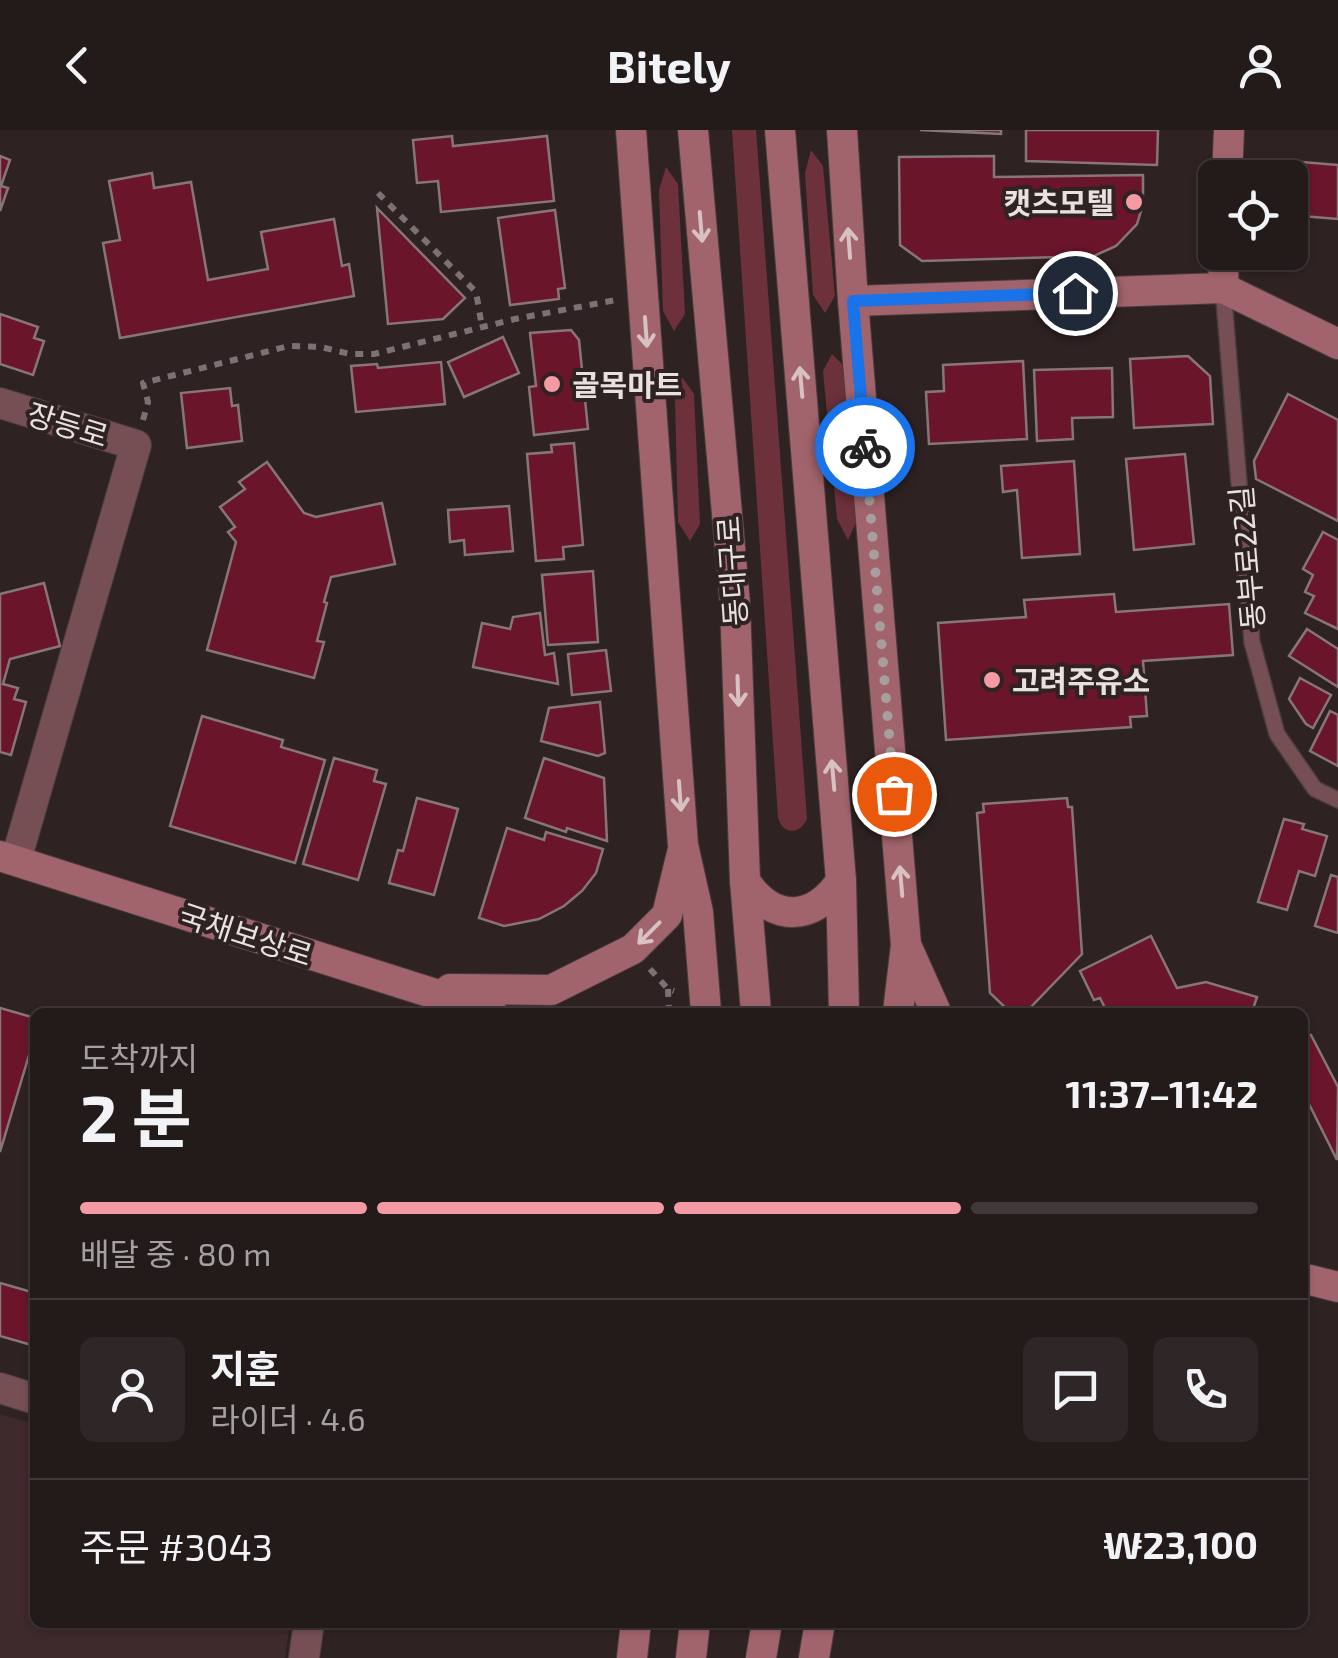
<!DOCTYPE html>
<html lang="ko">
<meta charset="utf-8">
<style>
body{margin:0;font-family:"Exo 2","Noto Sans KR",sans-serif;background:#2f2727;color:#f1f3f6;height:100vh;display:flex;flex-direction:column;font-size:38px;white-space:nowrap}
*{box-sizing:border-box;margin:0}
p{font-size:32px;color:#a3a1a2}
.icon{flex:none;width:55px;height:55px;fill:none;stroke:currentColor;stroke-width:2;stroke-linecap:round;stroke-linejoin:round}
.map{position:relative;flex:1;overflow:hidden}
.side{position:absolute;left:30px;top:878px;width:1278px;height:620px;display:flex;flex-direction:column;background:#231a1a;border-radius:15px;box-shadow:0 2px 8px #0004,0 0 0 2px #403839}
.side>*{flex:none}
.buttons{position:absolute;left:1198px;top:30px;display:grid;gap:20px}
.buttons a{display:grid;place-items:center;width:110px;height:110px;border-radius:15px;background:#231a1a;box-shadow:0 2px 8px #0004,0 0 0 2px #403839;font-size:50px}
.pin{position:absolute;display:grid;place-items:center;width:85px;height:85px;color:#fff;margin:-42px;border:5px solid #fff;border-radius:50%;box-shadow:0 2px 10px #0007}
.courier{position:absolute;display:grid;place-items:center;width:100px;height:100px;margin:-50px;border:8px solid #1a73e8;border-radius:50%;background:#fff;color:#222;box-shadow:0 2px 12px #0007}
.head em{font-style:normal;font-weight:700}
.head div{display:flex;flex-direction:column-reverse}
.head{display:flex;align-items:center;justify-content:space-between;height:170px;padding:0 50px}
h1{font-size:65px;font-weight:700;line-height:75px}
.bar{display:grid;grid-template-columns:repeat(4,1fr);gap:15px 10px;align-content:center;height:120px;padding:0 50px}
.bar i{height:12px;border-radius:8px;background:#403839}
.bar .selected{background:#f49aa5}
.bar p{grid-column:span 4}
.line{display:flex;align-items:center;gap:25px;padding:0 50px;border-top:2px solid #403839}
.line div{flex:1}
.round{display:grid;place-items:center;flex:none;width:105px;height:105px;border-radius:15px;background:#2f2727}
header{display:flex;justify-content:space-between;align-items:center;height:130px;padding:0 50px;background:#231a1a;font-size:45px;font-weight:700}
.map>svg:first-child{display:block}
</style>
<header><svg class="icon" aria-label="back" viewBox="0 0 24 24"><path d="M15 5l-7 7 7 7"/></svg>Bitely<svg class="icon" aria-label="person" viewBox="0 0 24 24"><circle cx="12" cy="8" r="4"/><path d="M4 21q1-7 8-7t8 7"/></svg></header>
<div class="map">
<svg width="1338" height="1528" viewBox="0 0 1338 1528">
<rect width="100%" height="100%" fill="#2f2223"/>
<polygon fill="#3e292c" points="0,1284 35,1294 35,1492 290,1493 285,1528 0,1528"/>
<g fill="#6d313b">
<path d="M732 0H756L807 689C800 705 782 705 778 687Z"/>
<polygon points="811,20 823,36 835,166 825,183 813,165 805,43"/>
<polygon points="666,37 678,54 685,184 674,201 663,181 659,60"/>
<polygon points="832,224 844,236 857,390 848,410 837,389 823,241"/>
<polygon points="682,247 694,264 700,394 690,411 678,392 675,269"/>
</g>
<g fill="#6a152a" stroke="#877678" stroke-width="2.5">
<polygon points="920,0 1001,0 1001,4"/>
<polygon points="1026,0 1158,0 1157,35 1026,31"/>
<polygon points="452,6 453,16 547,6 554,71 441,82 438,51 417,53 413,10"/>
<polygon points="0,26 10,30 1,56 8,58 0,81"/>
<polygon points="994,26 994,47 1143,45 1143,74 1137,94 1116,116 1094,126 922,131 900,115 899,27"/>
<polygon points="1290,31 1338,35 1338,89 1290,85"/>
<polygon points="152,43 154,58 191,52 208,150 268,139 261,102 334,89 342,136 349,134 354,166 120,208 103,113 120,110 109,51"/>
<polygon points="377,78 465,168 443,189 388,194"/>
<polygon points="555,80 565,158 558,159 559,169 510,175 498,88"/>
<polygon points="0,184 38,197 34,208 44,211 33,245 0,234"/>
<polygon points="571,200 579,210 588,299 534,305 529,257 536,256 530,203"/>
<polygon points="503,207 519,243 464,267 448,232"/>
<polygon points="1188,226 1210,246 1213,294 1134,298 1130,229"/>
<polygon points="1023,231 1027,309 929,314 926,262 944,261 943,235"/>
<polygon points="441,232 445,274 356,282 351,236 377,234 378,238"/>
<polygon points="1112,238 1113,287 1072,288 1073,309 1037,311 1034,240"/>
<polygon points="230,258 232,276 238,275 242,311 187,318 181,263"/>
<polygon points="1288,264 1338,290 1338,391 1256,349 1254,331"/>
<polygon points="574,313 583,415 563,417 564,429 536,431 527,324 552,322 551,315"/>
<polygon points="1185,324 1194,414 1134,420 1126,329"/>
<polygon points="1074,331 1080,424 1022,428 1017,360 1003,362 1001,336"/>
<polygon points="267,332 304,383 316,387 382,373 395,434 331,447 324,472 327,473 317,511 324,512 314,548 207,520 236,412 228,402 235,397 220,377 245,359 239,352"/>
<polygon points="509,376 513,421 465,425 464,410 450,412 448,380"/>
<polygon points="1323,402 1338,410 1338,499 1305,483 1314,466 1305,462 1313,445 1303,439"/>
<polygon points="593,441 598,512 548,515 542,445"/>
<polygon points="44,453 60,516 10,529 3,554 18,558 14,569 26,572 11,625 0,622 0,464"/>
<polygon points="1114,464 1116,482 1229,474 1233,525 1143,531 1147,586 1130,587 1131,597 946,610 938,493 1026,487 1024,470"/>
<polygon points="540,483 545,525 554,523 558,554 473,537 482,493 510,499 513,487"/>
<polygon points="1307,499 1338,519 1338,557 1289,526"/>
<polygon points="606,520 611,561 572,565 568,524"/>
<polygon points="1300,548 1331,565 1313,598 1306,594 1289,569"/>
<polygon points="600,572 605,623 598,626 541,611 549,578"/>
<polygon points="1330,581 1338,585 1338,636 1310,621"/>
<polygon points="202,586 283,610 281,617 325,630 295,733 170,696"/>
<polygon points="334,628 377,640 374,651 386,654 358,750 303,734"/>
<polygon points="544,628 604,648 607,711 567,698 566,702 525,688"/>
<polygon points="417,668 458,679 434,765 389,753 398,720 403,721"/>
<polygon points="1067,668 1068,677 1072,677 1082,824 1026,882 1010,882 990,863 977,683 984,682 983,674"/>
<polygon points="1284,689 1304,694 1302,699 1327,706 1315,746 1299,741 1287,780 1258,772"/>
<polygon points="507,698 544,710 546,702 603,719 596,743 582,761 564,776 539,789 504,796 479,788"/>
<polygon points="1331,745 1338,747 1338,803 1315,796"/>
<polygon points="1151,806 1177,858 1206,852 1257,867 1252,882 1107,882 1100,868 1094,870 1080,841"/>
<polygon points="0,878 35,888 35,905 0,1022"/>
<polygon points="1302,902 1311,905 1338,957 1337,1030 1302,960"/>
<polygon points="0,1153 35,1163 35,1216 0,1206"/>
</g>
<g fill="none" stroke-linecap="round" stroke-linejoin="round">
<g stroke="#493d3d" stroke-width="18">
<polyline id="lane" points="1223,158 1252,512 1277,604 1315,659 1338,670"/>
</g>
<g stroke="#493d3d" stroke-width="32">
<g id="street">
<polyline points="0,273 136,315 16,730"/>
<polyline points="0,1258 35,1269"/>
<polyline points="304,1528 309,1492"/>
</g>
</g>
<g stroke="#493d3d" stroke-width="32">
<g id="secondary">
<polyline points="631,0 683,715 698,782 706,882"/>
<polyline points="693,0 735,474 745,751 756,882"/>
<polyline points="780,0 841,751 844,882"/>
<polyline points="842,0 853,171 906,815 898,882"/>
<polyline points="1227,48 1229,0"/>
<polyline points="1223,158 1224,122"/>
<polyline points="853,171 1223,158 1338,214"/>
<polyline points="0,726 492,882"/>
<path d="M745 751C773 793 813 792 841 751"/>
<polyline points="907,817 936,882"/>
<polyline points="450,859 551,860 633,819 667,785 682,723"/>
<polyline points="1302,1148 1338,1157"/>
<polyline points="632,1528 636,1492"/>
<polyline points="691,1528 695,1492"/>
<polyline points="761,1528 767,1492"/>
<polyline points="814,1528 820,1492"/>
</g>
</g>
<g stroke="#7d7273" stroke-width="6" stroke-dasharray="8 8" stroke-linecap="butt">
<polyline points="378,63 476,162 482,197"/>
<polyline points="143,290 148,272 143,253 289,216 321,217 350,224 374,224 515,189 616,170"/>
<polyline points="650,839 668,859 674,861"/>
<polyline points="668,859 669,882"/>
</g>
<use href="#lane" stroke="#754f53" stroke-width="15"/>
<use href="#street" stroke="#754f53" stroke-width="30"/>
<use href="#secondary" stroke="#a2646c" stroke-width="30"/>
</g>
<defs><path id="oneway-shaft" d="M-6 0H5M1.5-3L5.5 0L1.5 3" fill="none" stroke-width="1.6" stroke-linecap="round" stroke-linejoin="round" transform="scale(2.5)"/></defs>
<g stroke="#d7c1c3">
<use href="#oneway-shaft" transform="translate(701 97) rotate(85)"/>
<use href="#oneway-shaft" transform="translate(849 113) rotate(-94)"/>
<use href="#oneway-shaft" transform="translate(646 202) rotate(86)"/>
<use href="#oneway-shaft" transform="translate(801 252) rotate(-95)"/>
<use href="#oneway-shaft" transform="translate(738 561) rotate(88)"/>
<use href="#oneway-shaft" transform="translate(833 645) rotate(-95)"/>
<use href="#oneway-shaft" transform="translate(680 666) rotate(86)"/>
<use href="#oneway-shaft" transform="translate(901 751) rotate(-95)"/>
<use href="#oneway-shaft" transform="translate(649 803) rotate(135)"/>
</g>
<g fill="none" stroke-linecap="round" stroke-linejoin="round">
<polyline stroke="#a89e9e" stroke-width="10" stroke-dasharray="0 18" points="865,317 894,664"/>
<polyline stroke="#1a73e8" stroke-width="12" points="865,317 853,171 1075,163"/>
</g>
<g fill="#f49aa5" stroke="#2f2223" stroke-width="4">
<circle cx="1134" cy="72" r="10"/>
<circle cx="552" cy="254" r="10"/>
<circle cx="992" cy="550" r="10"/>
</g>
<g text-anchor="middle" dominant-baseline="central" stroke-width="8" stroke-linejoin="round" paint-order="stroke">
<g font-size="30" font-weight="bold" fill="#e9e0e0" stroke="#2f2223" text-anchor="start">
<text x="1114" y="72" text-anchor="end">캣츠모텔</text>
<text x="572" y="254">골목마트</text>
<text x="1012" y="550">고려주유소</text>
</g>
<g font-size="30" fill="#e9e0e0" stroke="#2f2223">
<text transform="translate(68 294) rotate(17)">장등로</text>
<text transform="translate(1246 428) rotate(-95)">동부로22길</text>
<text transform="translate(731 441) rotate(-94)">동대구로</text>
<text transform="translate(246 804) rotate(18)">국채보상로</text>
</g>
</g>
</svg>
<div class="buttons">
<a><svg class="icon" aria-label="locate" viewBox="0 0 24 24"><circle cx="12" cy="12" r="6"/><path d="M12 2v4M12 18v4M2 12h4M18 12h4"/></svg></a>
</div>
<div class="pin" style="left:894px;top:664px;background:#ea580c"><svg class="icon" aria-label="bag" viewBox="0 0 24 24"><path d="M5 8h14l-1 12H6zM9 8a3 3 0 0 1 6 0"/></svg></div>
<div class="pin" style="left:1075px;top:163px;background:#1f2937"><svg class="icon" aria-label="home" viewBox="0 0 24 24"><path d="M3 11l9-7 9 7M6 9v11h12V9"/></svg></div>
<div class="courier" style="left:865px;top:317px"><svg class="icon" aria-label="bike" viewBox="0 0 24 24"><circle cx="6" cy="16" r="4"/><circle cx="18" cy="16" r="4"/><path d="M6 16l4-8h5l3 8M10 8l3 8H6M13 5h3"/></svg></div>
<section class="side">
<div class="head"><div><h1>2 분</h1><p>도착까지</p></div><em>11:37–11:42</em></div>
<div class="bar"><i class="selected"></i><i class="selected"></i><i class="selected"></i><i></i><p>배달 중 · 80 m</p></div>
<div class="line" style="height:180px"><a class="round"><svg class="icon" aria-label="person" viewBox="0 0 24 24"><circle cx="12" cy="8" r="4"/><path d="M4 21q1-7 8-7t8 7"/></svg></a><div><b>지훈</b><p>라이더 · 4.6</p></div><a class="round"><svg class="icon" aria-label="chat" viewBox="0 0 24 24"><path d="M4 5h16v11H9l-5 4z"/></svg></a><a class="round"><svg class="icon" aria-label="phone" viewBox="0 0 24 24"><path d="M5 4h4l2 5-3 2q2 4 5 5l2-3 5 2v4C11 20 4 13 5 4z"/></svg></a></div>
<div class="line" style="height:130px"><div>주문 #3043</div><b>₩23,100</b></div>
</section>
</div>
